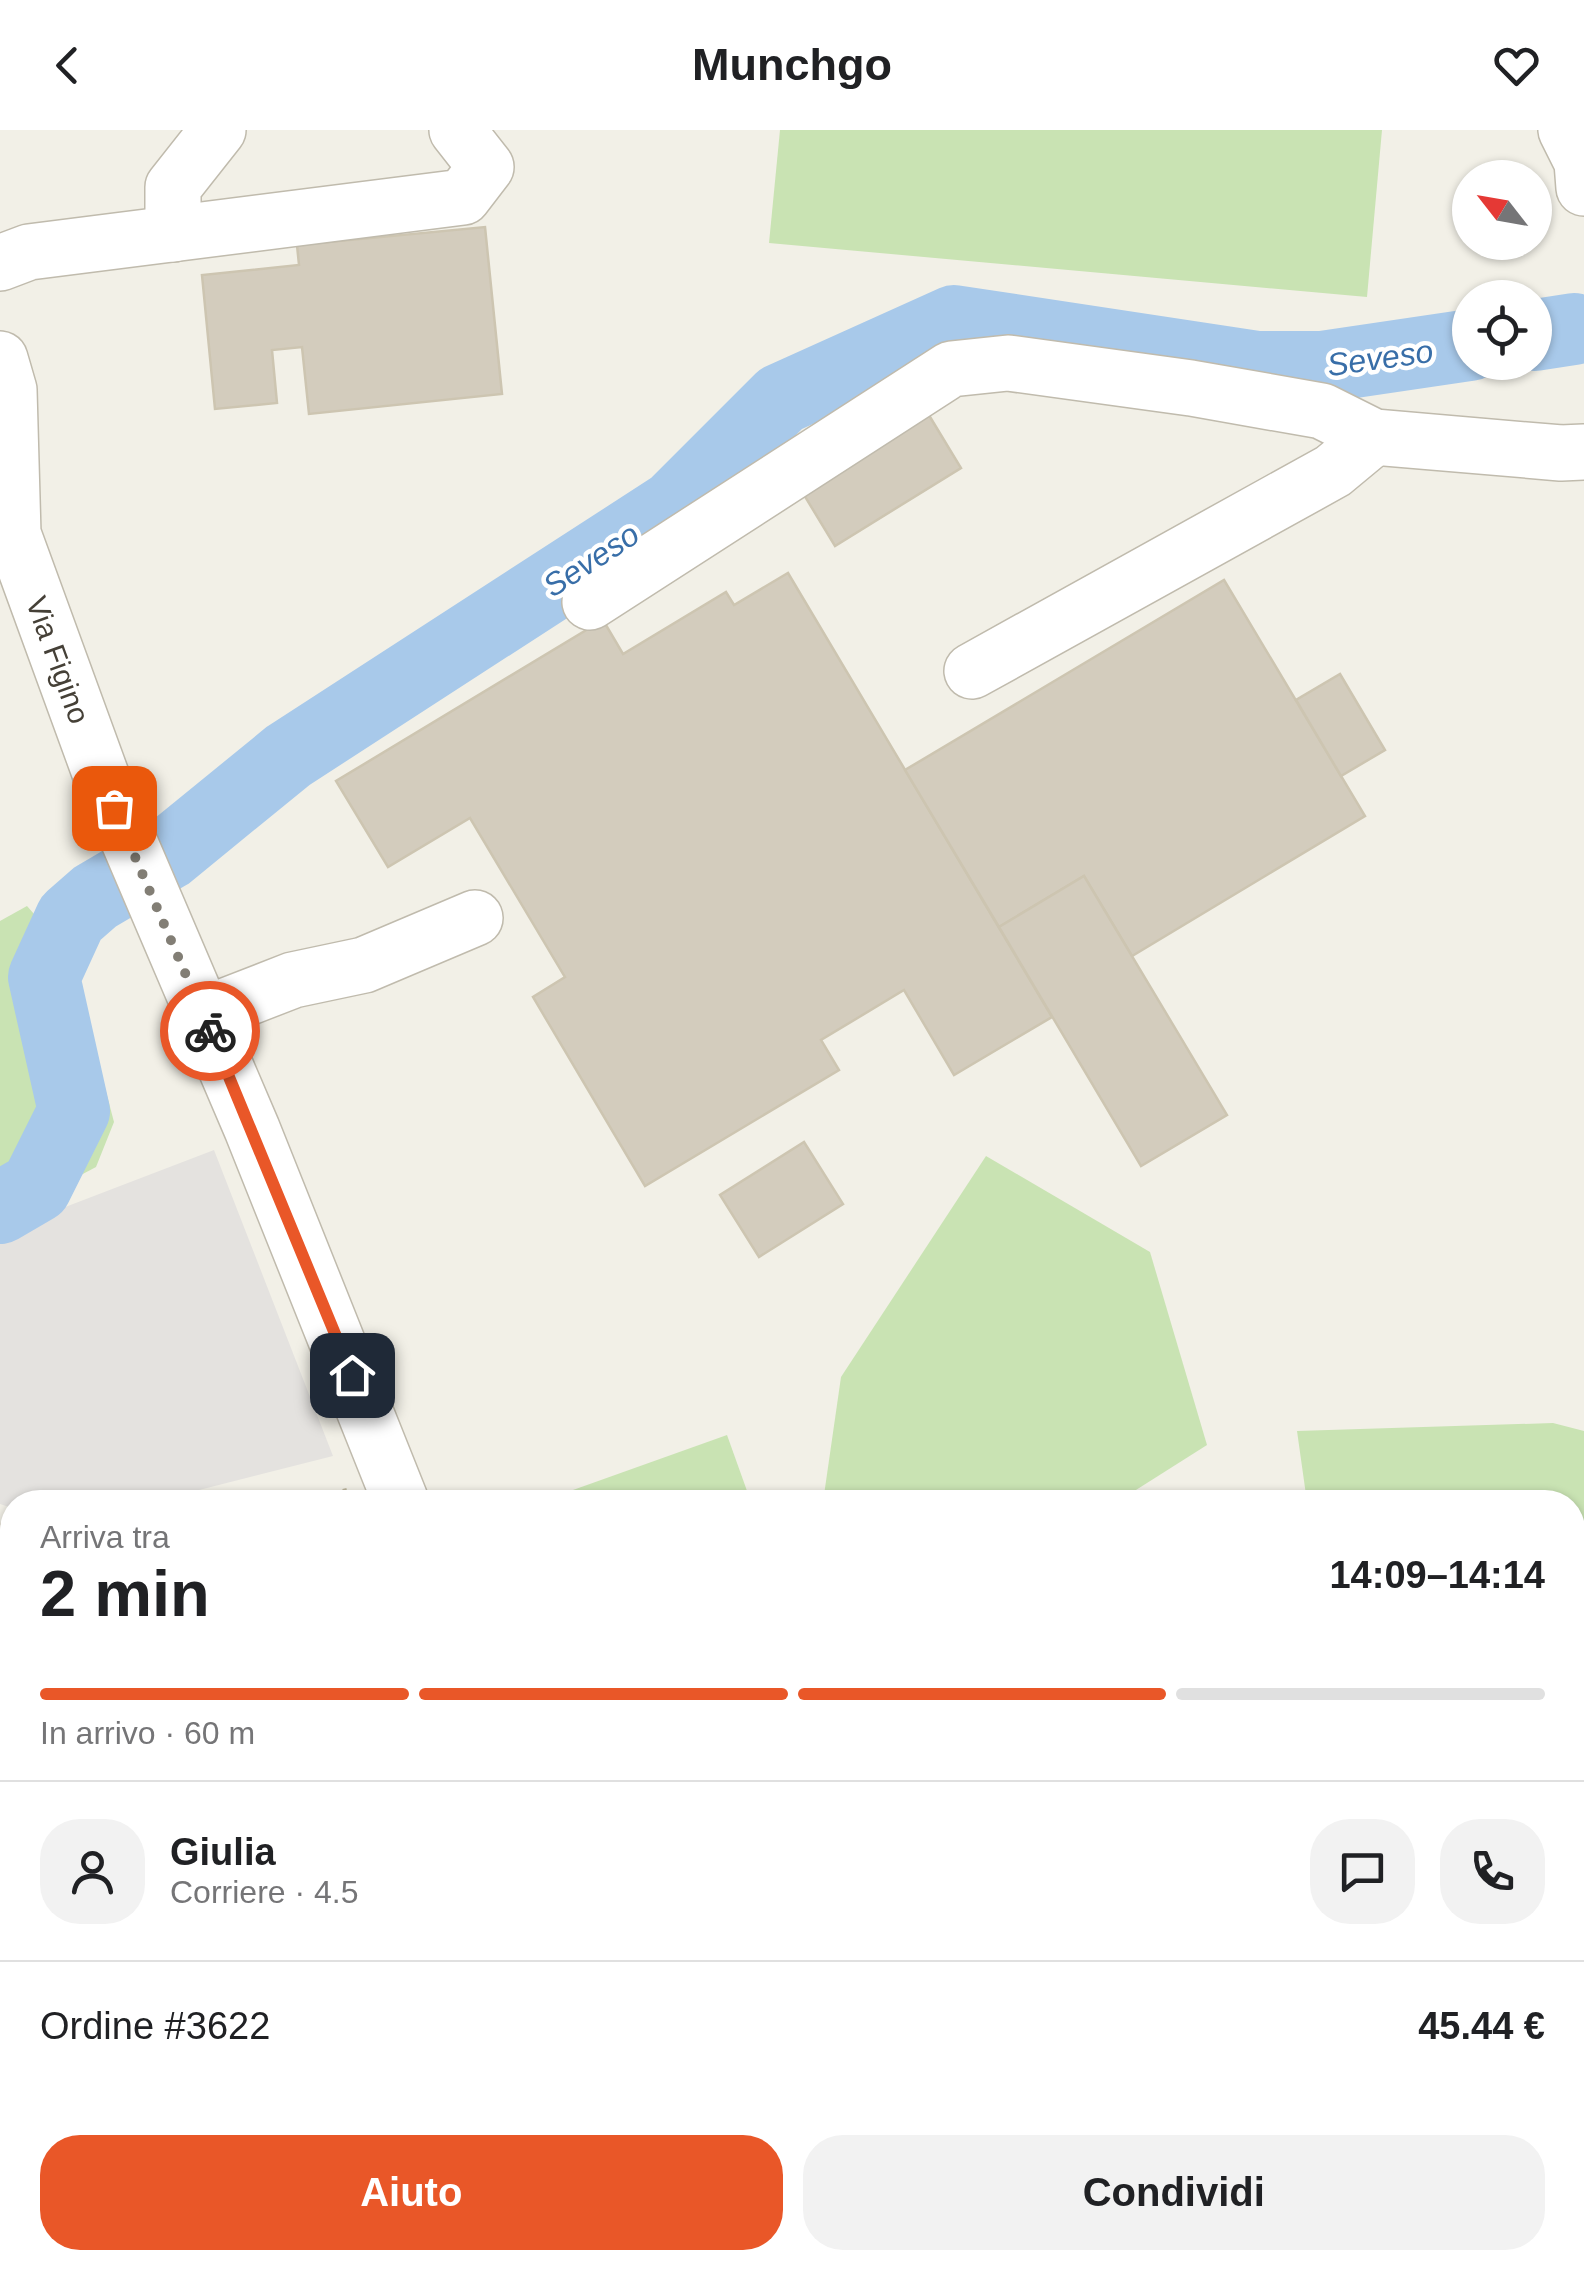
<!DOCTYPE html>
<html lang="it">
<meta charset="utf-8">
<style>
body{margin:0;font-family:Helvetica,sans-serif;background:#f2f2f2;color:#202124;height:100vh;display:flex;flex-direction:column;font-size:38px;white-space:nowrap}
*{box-sizing:border-box;margin:0}
p{font-size:32px;color:#757577}
.icon{flex:none;width:55px;height:55px;fill:none;stroke:currentColor;stroke-width:2;stroke-linecap:round;stroke-linejoin:round}
.map{position:relative;flex:1;overflow:hidden}
.sheet{position:absolute;left:0px;top:1360px;width:1585px;height:780px;display:flex;flex-direction:column;background:#fff;border-radius:40px 40px 0 0;box-shadow:0 2px 8px #0004}
.sheet>*{flex:none}
.needle{width:65px;rotate:301deg}
.fabs{position:absolute;left:1452px;top:30px;display:grid;gap:20px}
.fabs a{display:grid;place-items:center;width:100px;height:100px;border-radius:50%;background:#fff;box-shadow:0 2px 8px #0004;font-size:50px}
.pin{position:absolute;display:grid;place-items:center;width:85px;height:85px;color:#fff;margin:-42px;border-radius:20px;box-shadow:0 5px 15px #0006}
.courier{position:absolute;display:grid;place-items:center;width:100px;height:100px;margin:-50px;border:8px solid #e95728;border-radius:50%;background:#fff;color:#222;box-shadow:0 2px 12px #0007}
.overview em{font-style:normal;font-weight:800}
.overview div{display:flex;flex-direction:column-reverse}
.overview{display:flex;align-items:center;justify-content:space-between;height:170px;padding:0 40px}
h1{font-size:65px;font-weight:800;line-height:75px}
.bar{display:grid;grid-template-columns:repeat(4,1fr);gap:15px 10px;align-content:center;height:120px;padding:0 40px}
.bar i{height:12px;border-radius:8px;background:#e0e0e0}
.bar .selected{background:#e95728}
.bar p{grid-column:span 4}
.line{display:flex;align-items:center;gap:25px;padding:0 40px;border-top:2px solid #e0e0e0}
.line div{flex:1}
.round{display:grid;place-items:center;flex:none;width:105px;height:105px;border-radius:40px;background:#f2f2f2}
.primary-button{display:flex;gap:20px;margin-top:auto;padding:20px 40px}
.primary-button a{flex:1;height:115px;border-radius:40px;background:#e95728;color:#fff;font-size:40px;font-weight:800;line-height:115px;text-align:center}
.primary-button a+a{background:#f2f2f2;color:#202124}
header{display:flex;justify-content:space-between;align-items:center;height:130px;padding:0 40px;background:#fff;font-size:45px;font-weight:800}
.map>svg:first-child{display:block}
</style>
<header><svg class="icon" aria-label="back" viewBox="0 0 24 24"><path d="M15 5l-7 7 7 7"/></svg>Munchgo<svg class="icon" aria-label="heart" viewBox="0 0 24 24"><path d="M12 20l-8-8c-3-5 5-10 8-4 3-6 11-1 8 4z"/></svg></header>
<div class="map">
<svg width="1584" height="2140" viewBox="0 0 1584 2140">
<rect width="100%" height="100%" fill="#f2f0e7"/>
<polygon fill="#e4e1dc" points="1584,1650 1584,2140 1270,2140 1273,2128 1572,2128 1572,1651"/>
<g fill="#c9e3b3">
<polygon points="780,0 1382,0 1367,167 769,113"/>
<polygon points="27,776 70,825 114,992 96,1037 0,1088 0,791"/>
<polygon points="986,1026 1150,1122 1207,1315 1117,1372 823,1372 841,1247"/>
<polygon points="1553,1293 1584,1301 1584,1650 1573,1651 1572,1372 1307,1372 1297,1301"/>
<polygon points="727,1305 751,1372 547,1372 559,1365"/>
<polygon points="906,2128 1273,2128 1270,2140 910,2140"/>
</g>
<polygon fill="#e4e2df" points="214,1020 333,1326 152,1372 12,1372 12,1378 0,1374 0,1102"/>
<g fill="none" stroke-linecap="round" stroke-linejoin="round">
<g stroke="#a8c9ea" stroke-width="72">
<polyline points="1535,205 1574,199"/>
<polyline points="0,1078 36,1057 74,981 44,847 71,788 95,767 168,724 288,626 674,376 781,269 954,191 1258,237 1321,237 1470,215"/>
</g>
</g>
<g fill="#d3ccbd" stroke="#cdc5b1" stroke-width="2.5">
<polygon points="485,97 502,264 309,284 302,217 272,220 277,273 215,279 202,145 299,135 297,115"/>
<polygon points="924,277 961,338 835,416 798,355"/>
<polygon points="788,443 1052,887 954,945 904,860 821,910 839,940 645,1056 533,867 565,847 470,688 388,737 336,651 603,490 623,524 726,462 734,475"/>
<polygon points="1224,450 1365,686 1132,826 1084,746 999,797 905,640"/>
<polygon points="1340,544 1385,620 1341,646 1296,570"/>
<polygon points="1084,746 1227,985 1141,1036 999,797"/>
<polygon points="804,1012 843,1074 759,1127 720,1065"/>
<polygon points="1584,1744 1584,1871 1572,1873 1572,1745"/>
<polygon points="1584,1964 1584,2037 1576,1965"/>
</g>
<g fill="none" stroke-linecap="round" stroke-linejoin="round">
<g stroke="#c0bbad" stroke-width="58">
<g id="minor">
<polyline points="1566,0 1582,32 1584,58"/>
<polyline points="173,104 173,57 218,0"/>
<polyline points="0,133 29,122 463,67 486,37 457,0"/>
<polyline points="0,229 9,260 13,404 102,648 252,999 401,1372"/>
<polyline points="590,472 951,239 1008,233 1191,258 1322,281 1374,307 1561,323 1584,322"/>
<polyline points="972,541 1333,341 1374,307"/>
<polyline points="203,885 293,850 364,835 475,788"/>
<polyline points="881,2128 886,2140"/>
</g>
</g>
<g stroke="#bdb59d" stroke-width="6" stroke-dasharray="5 5" stroke-linecap="butt">
<polyline points="294,1372 347,1361"/>
<polyline points="0,1395 12,1399"/>
</g>
<use href="#minor" stroke="#fff" stroke-width="55"/>
</g>
<g fill="none" stroke-linecap="round" stroke-linejoin="round">
<polyline stroke="#827e75" stroke-width="10" stroke-dasharray="0 18" points="114,678 210,901"/>
<polyline stroke="#e95728" stroke-width="12" points="210,901 352,1245"/>
</g>
<g text-anchor="middle" dominant-baseline="central" stroke-width="9" stroke-linejoin="round" paint-order="stroke">
<g font-size="30" fill="#454037" stroke="#fff">
<text transform="translate(58 530) rotate(70)">Via Figino</text>
</g>
<g font-size="32" font-style="italic" fill="#386ea8" stroke="#fff">
<text transform="translate(1380 228) rotate(-8)">Seveso</text>
<text transform="translate(591 430) rotate(-33)">Seveso</text>
</g>
</g>
</svg>
<div class="fabs">
<a><svg class="needle" viewBox="-14 -14 28 28"><path d="M0-13l5 13h-10z" fill="#e53935"/><path d="M0 13l5-13h-10z" fill="#757577"/></svg></a>
<a><svg class="icon" aria-label="locate" viewBox="0 0 24 24"><circle cx="12" cy="12" r="6"/><path d="M12 2v4M12 18v4M2 12h4M18 12h4"/></svg></a>
</div>
<div class="pin" style="left:114px;top:678px;background:#ea580c"><svg class="icon" aria-label="bag" viewBox="0 0 24 24"><path d="M5 8h14l-1 12H6zM9 8a3 3 0 0 1 6 0"/></svg></div>
<div class="pin" style="left:352px;top:1245px;background:#1f2937"><svg class="icon" aria-label="home" viewBox="0 0 24 24"><path d="M3 11l9-7 9 7M6 9v11h12V9"/></svg></div>
<div class="courier" style="left:210px;top:901px"><svg class="icon" aria-label="bike" viewBox="0 0 24 24"><circle cx="6" cy="16" r="4"/><circle cx="18" cy="16" r="4"/><path d="M6 16l4-8h5l3 8M10 8l3 8H6M13 5h3"/></svg></div>
<section class="sheet">
<div class="overview"><div><h1>2 min</h1><p>Arriva tra</p></div><em>14:09–14:14</em></div>
<div class="bar"><i class="selected"></i><i class="selected"></i><i class="selected"></i><i></i><p>In arrivo · 60 m</p></div>
<div class="line" style="height:180px"><a class="round"><svg class="icon" aria-label="person" viewBox="0 0 24 24"><circle cx="12" cy="8" r="4"/><path d="M4 21q1-7 8-7t8 7"/></svg></a><div><b>Giulia</b><p>Corriere · 4.5</p></div><a class="round"><svg class="icon" aria-label="chat" viewBox="0 0 24 24"><path d="M4 5h16v11H9l-5 4z"/></svg></a><a class="round"><svg class="icon" aria-label="phone" viewBox="0 0 24 24"><path d="M5 4h4l2 5-3 2q2 4 5 5l2-3 5 2v4C11 20 4 13 5 4z"/></svg></a></div>
<div class="line" style="height:130px"><div>Ordine #3622</div><b>45.44 €</b></div>
<div class="primary-button"><a>Aiuto</a><a>Condividi</a></div>
</section>
</div>
